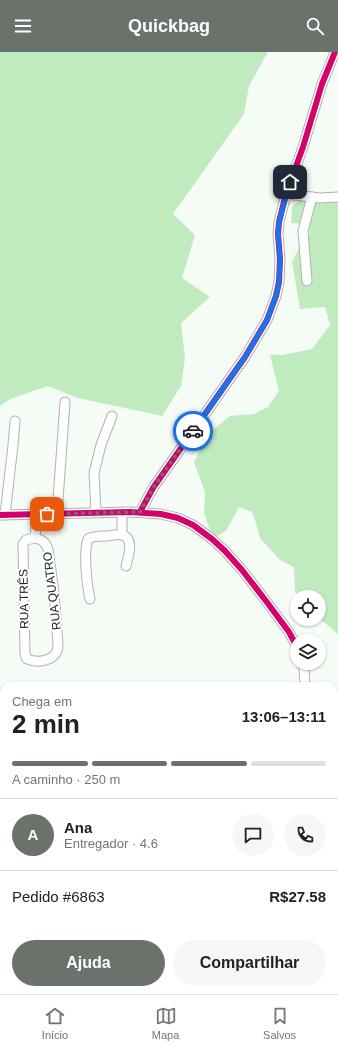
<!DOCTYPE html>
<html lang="pt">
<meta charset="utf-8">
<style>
body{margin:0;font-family:Arial,sans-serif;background:#f6f6f6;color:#222;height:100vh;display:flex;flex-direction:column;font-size:15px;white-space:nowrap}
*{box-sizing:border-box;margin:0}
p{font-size:13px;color:#767676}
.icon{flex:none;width:22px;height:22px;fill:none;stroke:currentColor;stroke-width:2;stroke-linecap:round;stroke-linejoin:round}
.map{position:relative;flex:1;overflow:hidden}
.details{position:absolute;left:0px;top:630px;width:338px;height:312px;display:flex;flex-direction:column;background:#fff;border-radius:12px 12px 0 0;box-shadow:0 1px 3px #0004}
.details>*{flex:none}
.tools{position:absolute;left:290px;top:538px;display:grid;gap:8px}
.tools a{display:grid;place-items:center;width:36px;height:36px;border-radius:50%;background:#fff;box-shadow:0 1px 3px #0004;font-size:20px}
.pin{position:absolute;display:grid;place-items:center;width:34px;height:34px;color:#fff;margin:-17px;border-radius:8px;box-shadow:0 2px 6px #0006}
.courier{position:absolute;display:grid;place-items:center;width:40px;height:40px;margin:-20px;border:3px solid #1a73e8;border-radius:50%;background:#fff;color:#222;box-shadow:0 1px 5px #0007}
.headline em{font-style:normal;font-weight:700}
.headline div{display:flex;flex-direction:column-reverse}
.headline{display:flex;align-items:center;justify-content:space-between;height:68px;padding:0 12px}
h1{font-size:26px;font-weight:700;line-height:30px}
.bar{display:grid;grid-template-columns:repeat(4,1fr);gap:6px 4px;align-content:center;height:48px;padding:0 12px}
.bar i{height:5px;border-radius:3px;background:#e0e0e0}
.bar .on{background:#6b726b}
.bar p{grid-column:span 4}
.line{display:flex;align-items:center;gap:10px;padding:0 12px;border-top:1px solid #e0e0e0}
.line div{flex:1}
.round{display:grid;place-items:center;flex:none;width:42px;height:42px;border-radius:21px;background:#f6f6f6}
.action{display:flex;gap:8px;margin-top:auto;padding:8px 12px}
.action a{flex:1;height:46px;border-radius:24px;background:#6b726b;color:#fff;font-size:16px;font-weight:700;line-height:46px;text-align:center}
.action a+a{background:#f6f6f6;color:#222}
header{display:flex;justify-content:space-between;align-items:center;height:52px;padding:0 12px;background:#6b726b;color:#fff;font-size:18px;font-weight:700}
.tab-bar{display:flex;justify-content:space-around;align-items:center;height:56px;border-top:1px solid #e0e0e0;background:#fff;font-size:11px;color:#767676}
.tab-bar a{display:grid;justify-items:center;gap:2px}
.tab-bar .on{color:#6b726b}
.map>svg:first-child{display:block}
</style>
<header><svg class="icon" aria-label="menu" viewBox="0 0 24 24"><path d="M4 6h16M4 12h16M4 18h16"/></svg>Quickbag<svg class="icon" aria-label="search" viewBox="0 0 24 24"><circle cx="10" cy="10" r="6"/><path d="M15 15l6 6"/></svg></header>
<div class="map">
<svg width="338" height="942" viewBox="0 0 338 942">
<rect width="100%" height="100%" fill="#f5fbf5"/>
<g fill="#c0ebbf">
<polygon points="0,0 268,0 249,34 244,62 173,162 195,183 182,226 210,245 181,271 185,306 181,334 162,364 78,346 48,334 10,347 0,354"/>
<polygon points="301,147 338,151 338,582 319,566 319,545 300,545 295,539 294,515 280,508 260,486 255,468 252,460 239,455 226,479 213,486 204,461 205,440 194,410 209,381 230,364 254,362 268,355 279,339 270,303 282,303 312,297 330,273 325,255 300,257 292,210 299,196 310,181 308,172 291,171 292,155"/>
</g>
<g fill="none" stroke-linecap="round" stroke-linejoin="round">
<g stroke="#a2d7a2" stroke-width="13">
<polyline points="334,864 338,863"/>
<polyline points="230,942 233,938"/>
</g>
<g stroke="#afb5ae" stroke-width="11">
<g id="minor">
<polyline points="286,142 320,146 338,145"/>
<polyline points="307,229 303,179 312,145"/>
<polyline points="96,460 94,421 101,393 112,364"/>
<polyline points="122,460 122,483"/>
<polyline points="140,460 153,436 245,305 267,268 276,244 279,230 280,207 278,182 279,170 286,142 303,95 322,32 335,0"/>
<polyline points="57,462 65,350"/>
<polyline points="0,463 130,460 161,462 178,466 193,473 212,487 225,499 242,518 266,549 289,580 297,595"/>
<polyline points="5,463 13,393 15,369"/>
<path d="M35 486C43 488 45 490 48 497L54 541 58 592C58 594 58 597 57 599 52 610 36 611 27 607L25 602 23 492 26 488Z"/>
<polyline points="35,486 37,462"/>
<path d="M90 547C87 533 83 500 88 487 94 483 102 484 109 484 113 483 118 482 122 483 135 486 128 505 126 514"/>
<polyline points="302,611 304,617 305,634"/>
<polyline points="334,697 338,691"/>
<polyline points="334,716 338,719"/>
<polyline points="334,730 338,725"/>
<polyline points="334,797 338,792"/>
<polyline points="0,837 4,839"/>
<polyline points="0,911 4,909"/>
<polyline points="334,930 338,932"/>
<polyline points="265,942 268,938"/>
</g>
</g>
<use href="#minor" stroke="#fefefe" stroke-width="9"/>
<g stroke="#fff" stroke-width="8">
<g id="cycleway">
<polyline points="140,460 153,436 245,305 267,268 276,244 279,230 280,207 278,182 279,170 286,142 303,95 322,32 335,0"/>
<polyline points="0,463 130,460 161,462 178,466 193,473 212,487 225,499 242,518 266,549 289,580 297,595"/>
</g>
</g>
<use href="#cycleway" stroke="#d6006c" stroke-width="6"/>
</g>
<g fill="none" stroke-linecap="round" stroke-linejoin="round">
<polyline stroke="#6b726b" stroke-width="4" stroke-dasharray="0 7.2" points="47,462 140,460 153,436 193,379"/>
<polyline stroke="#1a73e8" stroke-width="5" points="193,379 245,305 267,268 276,244 279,230 280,207 278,182 279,170 290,130"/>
</g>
<g text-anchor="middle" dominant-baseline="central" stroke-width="4" stroke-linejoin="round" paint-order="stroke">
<g font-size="12" fill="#212921" stroke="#fff">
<text transform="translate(52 539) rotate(-97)">RUA QUATRO</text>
<text transform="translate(24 547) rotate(-91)">RUA TRÊS</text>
</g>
</g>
</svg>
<div class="tools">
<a><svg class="icon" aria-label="locate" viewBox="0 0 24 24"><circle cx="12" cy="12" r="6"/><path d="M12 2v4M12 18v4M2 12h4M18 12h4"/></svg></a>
<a><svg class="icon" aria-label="layers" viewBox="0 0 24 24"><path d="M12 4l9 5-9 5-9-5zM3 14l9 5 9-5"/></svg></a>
</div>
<div class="pin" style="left:47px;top:462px;background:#ea580c"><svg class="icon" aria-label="bag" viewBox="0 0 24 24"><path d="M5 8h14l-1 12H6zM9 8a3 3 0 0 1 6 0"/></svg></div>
<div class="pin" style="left:290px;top:130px;background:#1f2937"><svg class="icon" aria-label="home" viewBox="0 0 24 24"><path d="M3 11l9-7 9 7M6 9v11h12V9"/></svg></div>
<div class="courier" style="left:193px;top:379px"><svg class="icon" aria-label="car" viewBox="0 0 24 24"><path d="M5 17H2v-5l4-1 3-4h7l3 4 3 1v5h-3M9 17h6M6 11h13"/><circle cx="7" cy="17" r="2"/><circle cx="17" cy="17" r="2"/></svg></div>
<section class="details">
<div class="headline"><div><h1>2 min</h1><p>Chega em</p></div><em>13:06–13:11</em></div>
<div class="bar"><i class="on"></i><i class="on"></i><i class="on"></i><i></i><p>A caminho · 250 m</p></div>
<div class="line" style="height:72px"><b class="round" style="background:#6b726b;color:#fff">A</b><div><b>Ana</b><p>Entregador · 4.6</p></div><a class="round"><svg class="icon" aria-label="chat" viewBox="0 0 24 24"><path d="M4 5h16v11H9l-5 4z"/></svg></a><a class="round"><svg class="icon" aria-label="phone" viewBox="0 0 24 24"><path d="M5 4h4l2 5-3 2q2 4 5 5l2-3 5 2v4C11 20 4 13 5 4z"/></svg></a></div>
<div class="line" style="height:52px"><div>Pedido #6863</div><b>R$27.58</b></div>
<div class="action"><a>Ajuda</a><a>Compartilhar</a></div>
</section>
</div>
<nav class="tab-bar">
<a class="on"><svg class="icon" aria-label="home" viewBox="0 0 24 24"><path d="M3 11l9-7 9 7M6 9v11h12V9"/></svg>Início</a>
<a><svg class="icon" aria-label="map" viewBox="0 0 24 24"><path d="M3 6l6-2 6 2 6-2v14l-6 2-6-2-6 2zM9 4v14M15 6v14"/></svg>Mapa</a>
<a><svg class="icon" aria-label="saved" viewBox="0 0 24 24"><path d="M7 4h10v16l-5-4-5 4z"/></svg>Salvos</a>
</nav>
